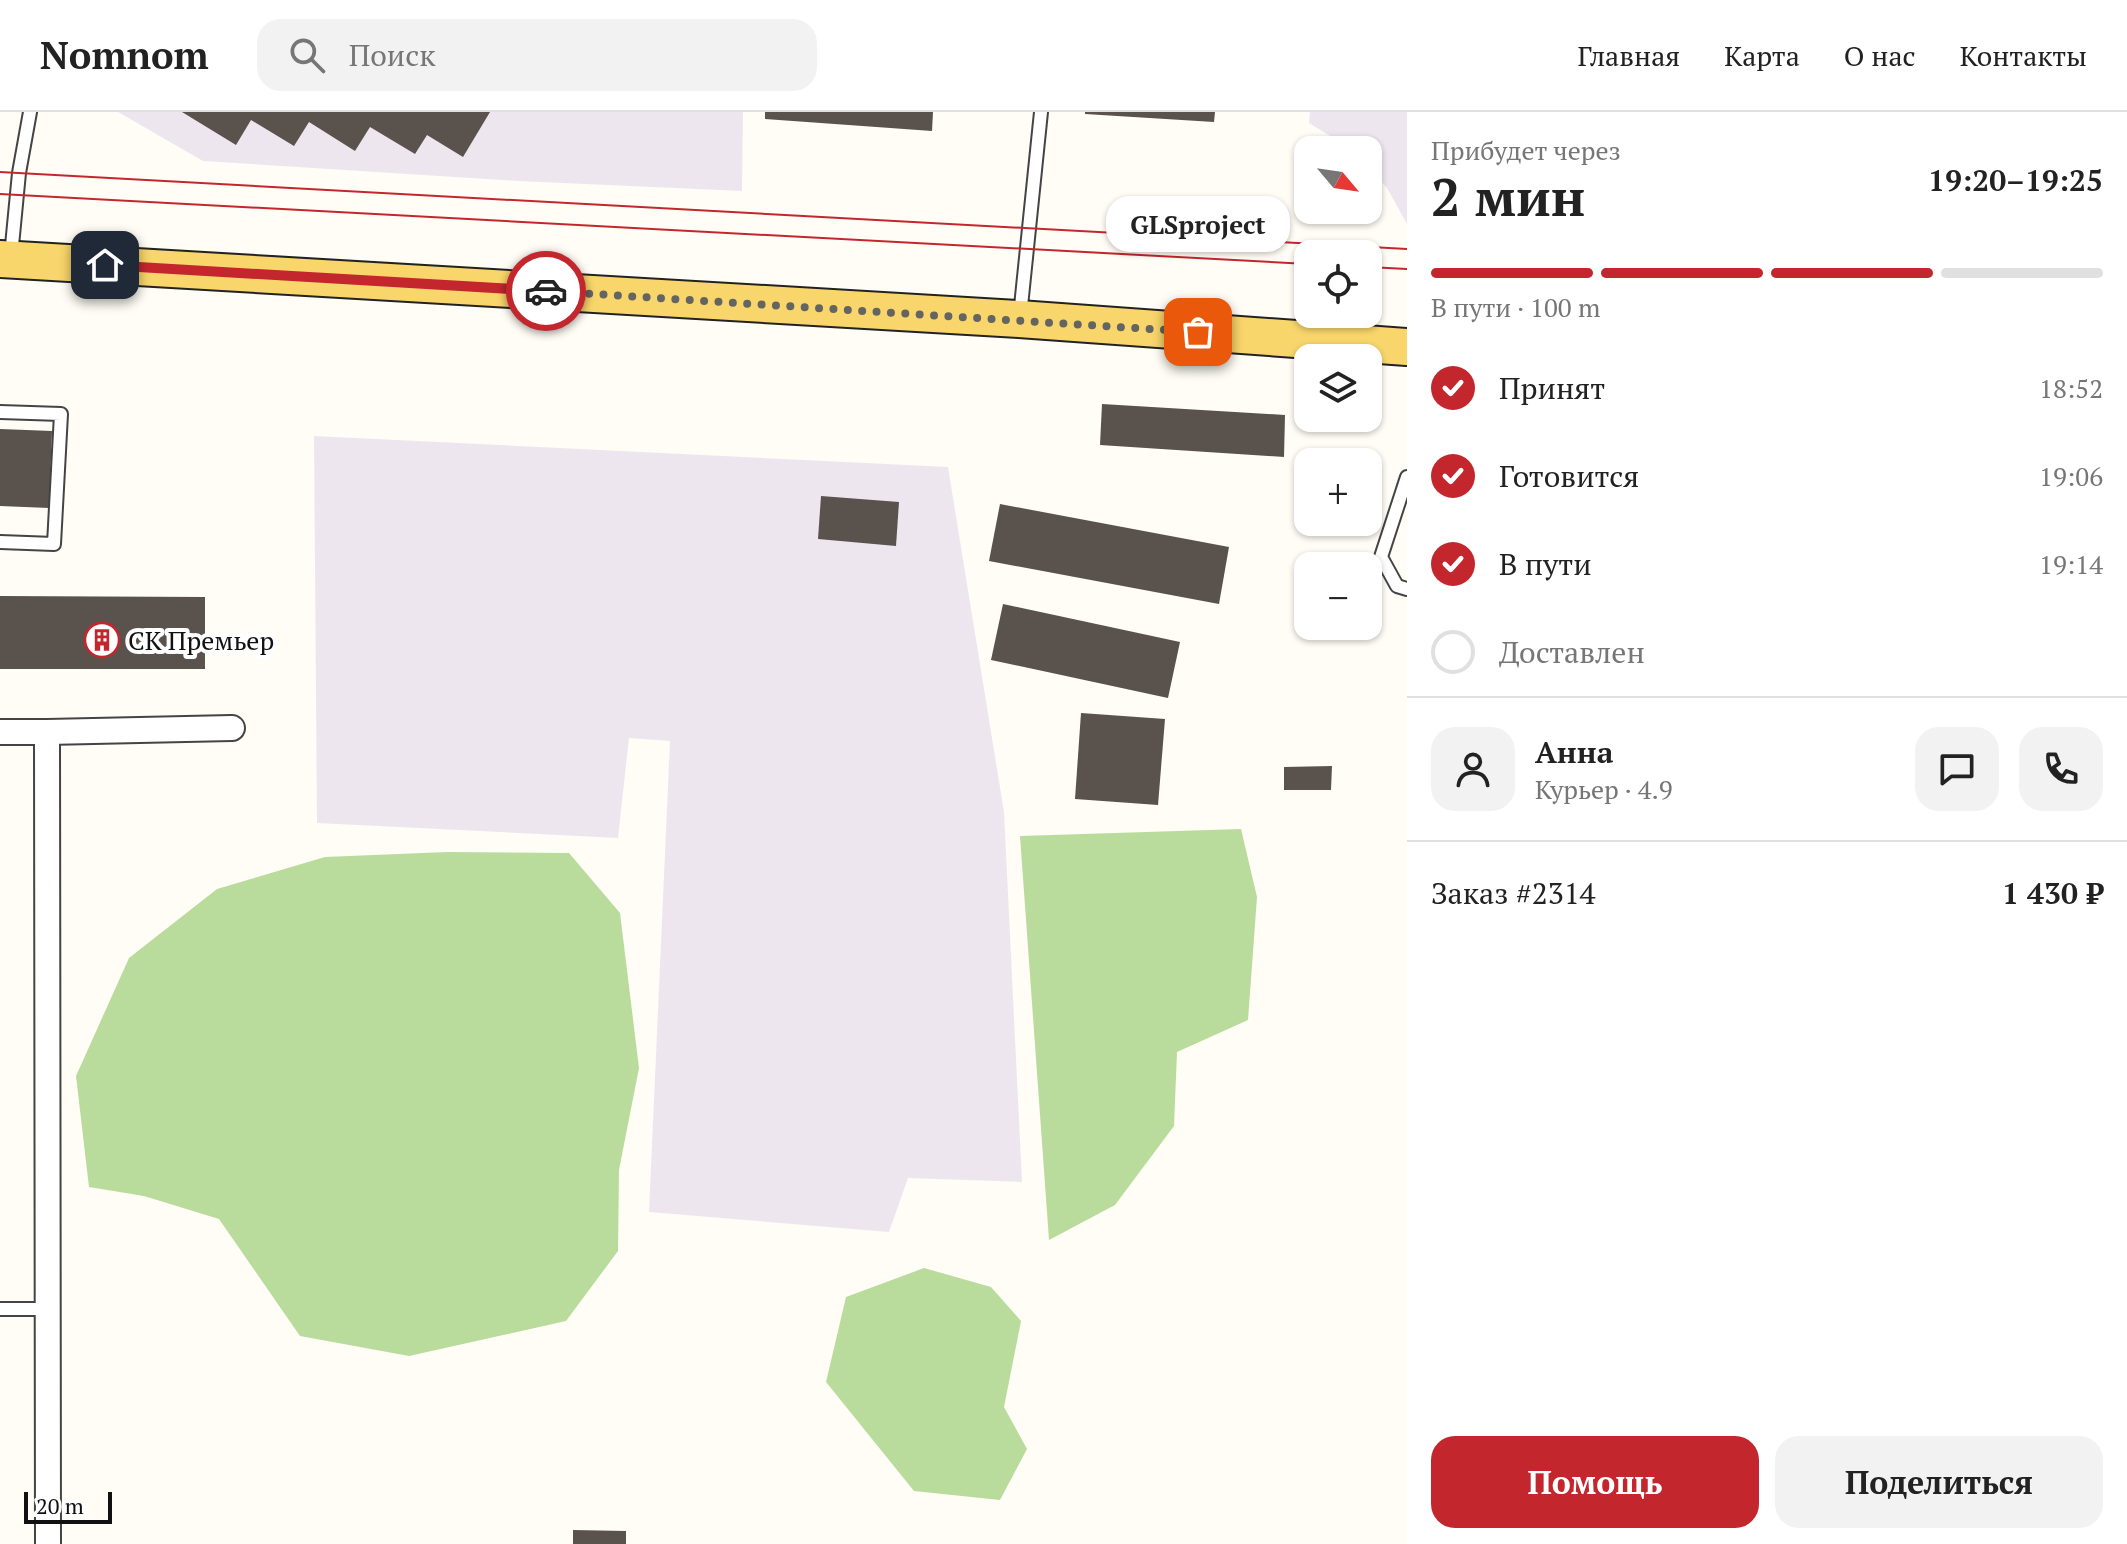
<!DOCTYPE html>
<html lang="ru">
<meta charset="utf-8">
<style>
body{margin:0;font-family:"PT Serif",serif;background:#f2f2f2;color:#222;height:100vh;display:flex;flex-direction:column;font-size:30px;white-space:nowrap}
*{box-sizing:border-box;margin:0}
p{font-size:26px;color:#767676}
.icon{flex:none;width:44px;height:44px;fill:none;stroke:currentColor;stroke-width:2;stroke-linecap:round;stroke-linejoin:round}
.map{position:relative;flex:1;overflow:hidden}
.panel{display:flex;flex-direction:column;background:#fff;width:720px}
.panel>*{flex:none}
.needle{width:52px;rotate:119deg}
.buttons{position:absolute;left:1294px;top:24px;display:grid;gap:16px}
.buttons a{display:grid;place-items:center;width:88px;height:88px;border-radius:16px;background:#fff;box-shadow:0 2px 6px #0004;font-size:40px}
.scale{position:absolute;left:24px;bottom:20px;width:88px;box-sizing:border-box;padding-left:8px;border:4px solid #111;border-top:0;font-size:22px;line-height:28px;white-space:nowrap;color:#111;-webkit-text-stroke:6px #fff;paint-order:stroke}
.pin{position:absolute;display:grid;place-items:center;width:68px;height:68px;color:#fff;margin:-34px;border-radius:16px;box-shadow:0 4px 12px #0006}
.courier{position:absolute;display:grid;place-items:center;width:80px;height:80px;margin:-40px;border:6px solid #c4262e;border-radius:50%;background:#fff;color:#222;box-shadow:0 2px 10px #0007}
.bubble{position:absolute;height:56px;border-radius:24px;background:#fff;box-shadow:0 2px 6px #0004;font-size:26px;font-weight:600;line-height:56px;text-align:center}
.headline em{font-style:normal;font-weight:600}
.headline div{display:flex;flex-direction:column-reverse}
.headline{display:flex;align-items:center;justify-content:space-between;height:136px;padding:0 24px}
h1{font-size:52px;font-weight:600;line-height:60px}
.bar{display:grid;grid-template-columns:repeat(4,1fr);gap:12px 8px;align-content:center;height:96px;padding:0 24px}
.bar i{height:10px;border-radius:6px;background:#e0e0e0}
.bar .on{background:#c4262e}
.bar p{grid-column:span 4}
.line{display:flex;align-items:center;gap:20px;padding:0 24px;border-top:2px solid #e0e0e0}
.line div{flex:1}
.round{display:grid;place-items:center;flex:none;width:84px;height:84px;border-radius:24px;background:#f2f2f2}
ol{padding:0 24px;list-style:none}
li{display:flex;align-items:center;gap:24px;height:88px}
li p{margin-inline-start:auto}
li .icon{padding:8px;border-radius:50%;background:#c4262e;color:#fff;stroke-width:4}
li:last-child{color:#767676}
li i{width:44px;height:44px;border:4px solid #e0e0e0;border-radius:50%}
.action{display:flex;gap:16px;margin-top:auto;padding:16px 24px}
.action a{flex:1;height:92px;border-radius:24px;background:#c4262e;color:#fff;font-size:32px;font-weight:600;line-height:92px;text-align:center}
.action a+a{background:#f2f2f2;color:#222}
header{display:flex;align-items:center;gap:48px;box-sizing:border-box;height:112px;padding:0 40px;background:#fff;border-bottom:2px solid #e0e0e0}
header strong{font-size:38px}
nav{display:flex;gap:44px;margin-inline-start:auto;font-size:28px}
.search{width:560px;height:72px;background:#f2f2f2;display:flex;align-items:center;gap:20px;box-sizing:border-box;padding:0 28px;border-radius:24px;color:#767676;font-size:30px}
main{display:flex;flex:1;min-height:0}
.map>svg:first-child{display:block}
</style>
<header>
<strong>Nomnom</strong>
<div class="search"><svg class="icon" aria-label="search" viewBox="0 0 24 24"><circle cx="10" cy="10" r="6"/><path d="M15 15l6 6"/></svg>Поиск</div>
<nav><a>Главная</a><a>Карта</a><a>О нас</a><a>Контакты</a></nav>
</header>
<main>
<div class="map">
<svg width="1407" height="1432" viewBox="0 0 1407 1432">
<rect width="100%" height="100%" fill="#fffdf5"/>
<g fill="#eee6ef">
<polygon points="118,0 743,0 742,79 518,69 203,49"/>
<polygon points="1310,0 1407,0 1407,112 1387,76 1368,55 1368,38 1353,38 1309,11"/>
<polygon points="314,324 948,355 1004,700 1022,1070 908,1066 889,1120 649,1100 670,629 629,626 618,726 317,711"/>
</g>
<g fill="#b9dc9c">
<polygon points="1241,717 1257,785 1248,908 1177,940 1174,1014 1115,1093 1049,1128 1020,724"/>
<polygon points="447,740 569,741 620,801 639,956 619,1058 618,1139 566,1209 409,1244 300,1224 219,1107 144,1084 89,1075 76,964 129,846 217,777 325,745"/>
<polygon points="924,1156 991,1175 1021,1209 1004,1295 1027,1337 1000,1388 914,1379 826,1270 846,1185"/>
</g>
<g fill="#5a524d">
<polygon points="182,0 490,0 463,45 427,23 415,42 370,15 355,39 309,10 294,34 251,8 236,33"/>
<polygon points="765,0 933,0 932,19 765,7"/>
<polygon points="1085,0 1215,0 1214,10 1085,2"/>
<polygon points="1102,292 1285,303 1284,345 1100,333"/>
<polygon points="0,317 52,319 49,396 0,394"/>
<polygon points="821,384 899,390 896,434 818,427"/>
<polygon points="1000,392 1229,435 1219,492 989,449"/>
<polygon points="0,484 205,485 205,557 0,557"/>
<polygon points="1003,492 1180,530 1168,586 991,548"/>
<polygon points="1081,601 1165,607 1158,693 1075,687"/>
<polygon points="1332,654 1331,678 1284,678 1284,655"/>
<polygon points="573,1418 626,1419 626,1432 573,1432"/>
</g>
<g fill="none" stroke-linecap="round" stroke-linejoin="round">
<g stroke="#444" stroke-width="16">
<g id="lane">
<polyline points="11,144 19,61 30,0"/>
<polyline points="1020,204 1041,0"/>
<polyline points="0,300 61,302 54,432 0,430"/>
<polyline points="1407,365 1381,445 1397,474 1407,477"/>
<polyline points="0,1197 47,1197"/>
</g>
</g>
<g stroke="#444" stroke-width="28">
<g id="street">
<polyline points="0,620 47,620"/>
<polyline points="48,1432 47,620 232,616"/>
</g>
</g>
<g stroke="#222" stroke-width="40">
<polyline id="primary" points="0,147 1019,207 1407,235"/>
</g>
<use href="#lane" stroke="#fff" stroke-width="12"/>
<use href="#street" stroke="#fff" stroke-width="24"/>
<use href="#primary" stroke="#f9d66b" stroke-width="36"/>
<g stroke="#c4262e" stroke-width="2">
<polyline points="0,60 1407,137"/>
<polyline points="0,82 1308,152"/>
<polyline points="1368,155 1407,157"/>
</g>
</g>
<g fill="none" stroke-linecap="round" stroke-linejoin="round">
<polyline stroke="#646461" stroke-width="8" stroke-dasharray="0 14.4" points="546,179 1198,220"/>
<polyline stroke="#c4262e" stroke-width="10" points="105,153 546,179"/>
</g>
<defs>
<g id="building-ring" transform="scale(1.8)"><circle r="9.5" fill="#fff" stroke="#c4262e" stroke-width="1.5"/><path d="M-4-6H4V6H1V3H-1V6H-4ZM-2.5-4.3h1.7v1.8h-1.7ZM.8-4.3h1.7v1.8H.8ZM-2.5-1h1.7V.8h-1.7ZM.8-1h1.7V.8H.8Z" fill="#c4262e"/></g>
</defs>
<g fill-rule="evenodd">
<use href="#building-ring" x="102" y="528"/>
</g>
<g text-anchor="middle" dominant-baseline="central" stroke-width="8" stroke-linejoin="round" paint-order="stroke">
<g font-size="26" fill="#111" stroke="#fff" text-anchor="start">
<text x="128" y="528">СК Премьер</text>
</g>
</g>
</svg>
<div class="buttons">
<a><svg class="needle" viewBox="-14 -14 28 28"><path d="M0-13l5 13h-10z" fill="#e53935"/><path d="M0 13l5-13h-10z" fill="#767676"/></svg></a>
<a><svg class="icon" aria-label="locate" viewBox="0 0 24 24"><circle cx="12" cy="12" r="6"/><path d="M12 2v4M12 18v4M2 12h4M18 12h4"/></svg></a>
<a><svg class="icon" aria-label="layers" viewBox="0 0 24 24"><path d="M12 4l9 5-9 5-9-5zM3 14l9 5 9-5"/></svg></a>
<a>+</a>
<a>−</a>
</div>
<div class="scale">20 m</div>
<div class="pin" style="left:1198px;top:220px;background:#ea580c"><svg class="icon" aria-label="bag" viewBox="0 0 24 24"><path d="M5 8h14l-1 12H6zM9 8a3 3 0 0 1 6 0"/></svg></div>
<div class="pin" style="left:105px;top:153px;background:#1f2937"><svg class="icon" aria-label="home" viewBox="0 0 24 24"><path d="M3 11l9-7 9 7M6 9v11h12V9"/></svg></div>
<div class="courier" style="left:546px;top:179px"><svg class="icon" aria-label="car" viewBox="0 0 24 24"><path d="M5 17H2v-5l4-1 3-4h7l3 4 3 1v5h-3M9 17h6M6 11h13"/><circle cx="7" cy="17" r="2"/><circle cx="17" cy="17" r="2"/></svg></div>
<div class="bubble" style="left:1106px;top:84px;width:184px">GLSproject</div>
</div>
<section class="panel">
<div class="headline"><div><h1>2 мин</h1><p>Прибудет через</p></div><em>19:20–19:25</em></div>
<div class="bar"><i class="on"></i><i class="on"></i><i class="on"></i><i></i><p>В пути · 100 m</p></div>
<ol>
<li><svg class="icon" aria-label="check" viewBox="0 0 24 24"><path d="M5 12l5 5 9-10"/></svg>Принят<p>18:52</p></li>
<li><svg class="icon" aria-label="check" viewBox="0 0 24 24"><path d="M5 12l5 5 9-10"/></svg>Готовится<p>19:06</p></li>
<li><svg class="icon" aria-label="check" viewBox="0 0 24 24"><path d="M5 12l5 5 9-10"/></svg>В пути<p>19:14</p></li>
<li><i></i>Доставлен</li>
</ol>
<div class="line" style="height:144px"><a class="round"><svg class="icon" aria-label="person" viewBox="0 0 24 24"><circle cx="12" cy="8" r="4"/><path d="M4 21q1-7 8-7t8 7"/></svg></a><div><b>Анна</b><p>Курьер · 4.9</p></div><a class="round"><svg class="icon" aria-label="chat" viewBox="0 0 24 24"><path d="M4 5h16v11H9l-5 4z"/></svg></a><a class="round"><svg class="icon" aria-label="phone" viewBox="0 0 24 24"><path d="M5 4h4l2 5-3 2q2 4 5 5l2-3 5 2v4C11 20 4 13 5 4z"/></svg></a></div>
<div class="line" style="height:104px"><div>Заказ #2314</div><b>1 430 ₽</b></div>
<div class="action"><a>Помощь</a><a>Поделиться</a></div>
</section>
</main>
